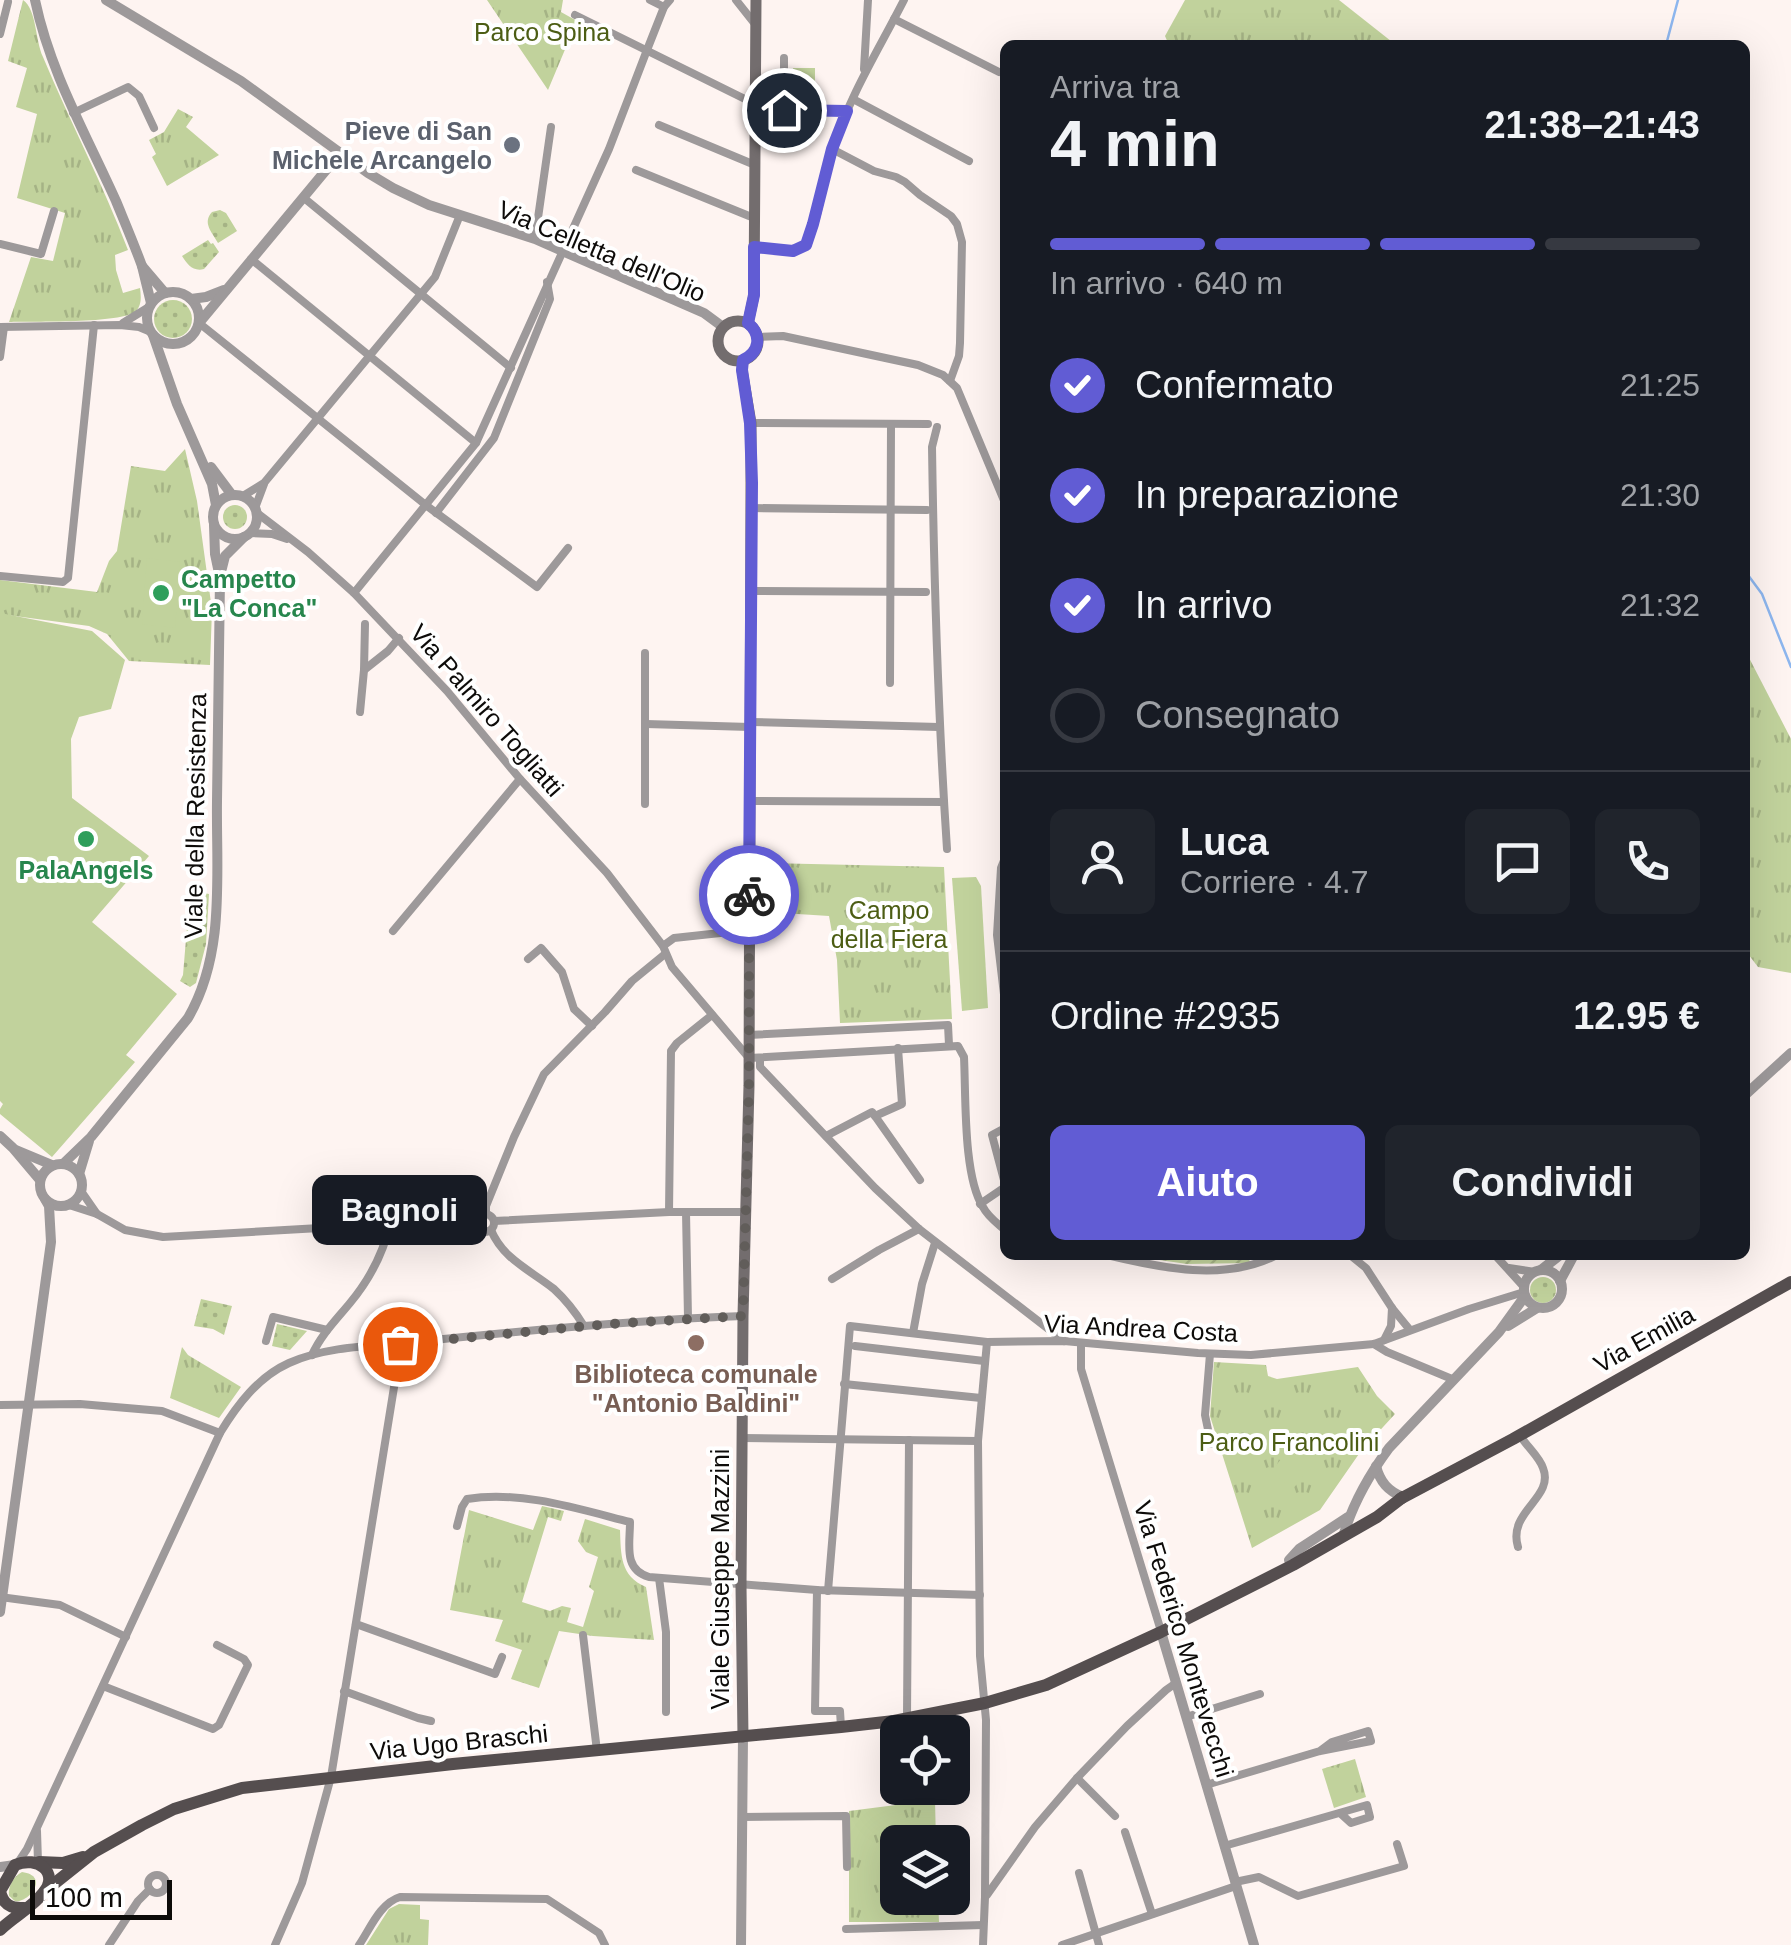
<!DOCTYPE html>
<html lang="it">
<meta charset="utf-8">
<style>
body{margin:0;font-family:Helvetica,sans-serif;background:#20242c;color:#f1f3f6;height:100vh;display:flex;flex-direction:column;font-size:38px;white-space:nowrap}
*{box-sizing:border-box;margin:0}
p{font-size:32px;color:#9ea1a6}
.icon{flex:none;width:55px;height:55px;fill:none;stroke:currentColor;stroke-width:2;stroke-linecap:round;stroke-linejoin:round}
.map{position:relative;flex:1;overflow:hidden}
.panel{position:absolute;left:1000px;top:40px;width:750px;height:1220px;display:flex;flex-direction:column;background:#171b24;border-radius:15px;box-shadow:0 10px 40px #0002}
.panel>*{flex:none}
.controls{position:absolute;left:880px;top:1715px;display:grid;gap:20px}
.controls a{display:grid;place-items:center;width:90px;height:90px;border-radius:15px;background:#171b24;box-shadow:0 10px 40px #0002;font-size:50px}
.scale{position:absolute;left:30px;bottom:25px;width:142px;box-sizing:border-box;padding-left:10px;border:5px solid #0d0b09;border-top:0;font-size:28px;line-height:35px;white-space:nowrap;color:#0d0b09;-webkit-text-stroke:8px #fff;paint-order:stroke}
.pin{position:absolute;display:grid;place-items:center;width:85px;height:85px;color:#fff;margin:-42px;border:5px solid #fff;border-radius:50%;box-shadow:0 2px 10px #0007}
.courier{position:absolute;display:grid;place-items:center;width:100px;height:100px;margin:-50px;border:8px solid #615cd4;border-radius:50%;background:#fff;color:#222;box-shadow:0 2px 12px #0007}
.bubble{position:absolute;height:70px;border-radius:15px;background:#171b24;box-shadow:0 10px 40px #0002;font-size:32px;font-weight:600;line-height:70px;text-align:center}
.headline em{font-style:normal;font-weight:600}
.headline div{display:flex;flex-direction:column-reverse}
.headline{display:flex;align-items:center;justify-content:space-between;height:170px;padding:0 50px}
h1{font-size:65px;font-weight:600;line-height:75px}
.bar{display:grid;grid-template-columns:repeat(4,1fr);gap:15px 10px;align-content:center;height:120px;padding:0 50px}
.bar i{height:12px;border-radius:8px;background:#363941}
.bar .active{background:#615cd4}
.bar p{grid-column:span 4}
.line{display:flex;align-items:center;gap:25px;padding:0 50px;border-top:2px solid #363941}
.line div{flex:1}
.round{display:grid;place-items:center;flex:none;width:105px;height:105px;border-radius:15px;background:#20242c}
ol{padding:0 50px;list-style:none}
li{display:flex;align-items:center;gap:30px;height:110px}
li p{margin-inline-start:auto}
li .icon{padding:10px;border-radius:50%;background:#615cd4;color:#fff;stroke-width:4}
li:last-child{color:#9ea1a6}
li i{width:55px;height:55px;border:5px solid #363941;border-radius:50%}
.button{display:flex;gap:20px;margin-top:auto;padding:20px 50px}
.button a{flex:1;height:115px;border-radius:15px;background:#615cd4;color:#fff;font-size:40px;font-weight:600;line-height:115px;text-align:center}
.button a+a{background:#20242c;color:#f1f3f6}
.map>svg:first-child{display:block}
</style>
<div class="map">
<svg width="1791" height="1945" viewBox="0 0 1791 1945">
<defs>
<pattern id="grass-dots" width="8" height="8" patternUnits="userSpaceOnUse" patternTransform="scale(2.5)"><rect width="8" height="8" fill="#c1d29c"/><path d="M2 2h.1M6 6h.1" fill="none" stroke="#a5b385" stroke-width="1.8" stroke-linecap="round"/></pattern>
<pattern id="park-tufts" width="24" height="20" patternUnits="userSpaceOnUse" patternTransform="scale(2.5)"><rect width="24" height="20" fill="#c1d29c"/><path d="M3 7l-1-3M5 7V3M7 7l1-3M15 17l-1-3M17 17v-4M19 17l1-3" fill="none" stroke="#a5b385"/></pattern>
<pattern id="garden-furrows" width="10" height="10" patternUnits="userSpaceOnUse" patternTransform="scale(2.5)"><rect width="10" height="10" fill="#c1d29c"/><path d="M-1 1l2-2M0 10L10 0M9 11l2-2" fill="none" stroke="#a5b385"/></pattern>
</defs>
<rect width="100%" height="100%" fill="#fef4f1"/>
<g fill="url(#grass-dots)">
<path d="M220 210 226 213 237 231 218 243C212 232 202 223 212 212Z"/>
<path d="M208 240 211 244 213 243 219 252 204 269C193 272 187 264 182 256Z"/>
<circle cx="173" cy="319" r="19"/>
<circle cx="235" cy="517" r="12"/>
<polygon points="204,893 209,894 206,944 196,983 190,987 180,981 183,975 189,903"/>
<circle cx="1543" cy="1290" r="13"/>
<polygon points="201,1299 232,1306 224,1335 213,1329 194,1326"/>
<polygon points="277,1324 307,1331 290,1350 272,1346"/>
<path d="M22 1872C51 1876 28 1904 15 1901 13 1900 11 1897 9 1896 8 1886 13 1877 22 1872Z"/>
</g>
<g fill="url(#park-tufts)">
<path d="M23 0C37 10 35 40 43 57 70 122 103 184 128 250L115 255 116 270 123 293 140 288C141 296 142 305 136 311 122 324 32 321 9 322L31 257 53 261 65 213 17 198 37 114 16 107 27 68 8 61Z"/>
<polygon points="487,0 563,0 561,12 577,21 548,90"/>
<polygon points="1185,0 1339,0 1396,45 1169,45 1165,36"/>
<polygon points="793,68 815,68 815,96 792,95"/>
<polygon points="178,109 193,117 186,127 219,155 167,186 152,157 156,154 149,140 164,132"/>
<polygon points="185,449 197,501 212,610 210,665 129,661 107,634 89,626 0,614 0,580 97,592 109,561 117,551 131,466 165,471"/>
<polygon points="1745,650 1791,739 1791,973 1758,967 1745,950"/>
<polygon points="767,863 944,867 952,1019 840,1023 837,960 829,916 766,912"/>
<polygon points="182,1347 188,1355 241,1387 219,1418 170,1398"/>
<polygon points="1214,1362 1266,1365 1268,1376 1277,1379 1358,1367 1377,1396 1395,1414 1361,1451 1320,1510 1252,1548 1210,1416"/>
<path d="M542 1506 564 1511 561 1521 548 1517 522 1602 550 1611 562 1606 571 1608 567 1622 583 1627 594 1591 589 1587 598 1557 586 1552 578 1541 585 1519 620 1530C621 1555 620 1576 646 1587L654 1640 593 1636 559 1631 539 1688 511 1679 522 1650 495 1641 503 1620 450 1610 469 1510 533 1530Z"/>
<polygon points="1355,1759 1366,1797 1334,1808 1322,1769"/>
<polygon points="935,1800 936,1842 898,1842 898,1898 938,1898 939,1922 849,1922 849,1811"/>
<polygon points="399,1904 420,1905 420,1919 429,1920 428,1945 366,1945 389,1909"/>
</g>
<polygon fill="url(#garden-furrows)" points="1125,1255 1246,1255 1251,1263 1187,1264"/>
<g fill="#c1d29c">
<polygon points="147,558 180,562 175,628 142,624"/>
<polygon points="0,613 92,631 125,660 111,709 79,717 71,739 72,798 149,856 92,922 177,994 126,1055 135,1062 52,1157 0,1114 0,1109 3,1104 0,1101"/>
<polygon points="976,877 981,886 988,1008 962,1011 952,878"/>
<polygon points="1297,1438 1319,1455 1293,1489 1271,1472"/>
</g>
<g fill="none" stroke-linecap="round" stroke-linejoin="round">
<g stroke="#8db6ee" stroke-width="2.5">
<polyline points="1666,45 1678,0"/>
<polyline points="1745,571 1762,594 1791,667"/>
</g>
<g stroke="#9d999a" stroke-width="8">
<polyline points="650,0 664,7"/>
<polyline points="736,0 755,24"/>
<polyline points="575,15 755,104"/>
<polyline points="894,19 999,72"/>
<polyline points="0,34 8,2"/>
<polyline points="784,58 784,110 847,111"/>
<polyline points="864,69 868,0"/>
<polyline points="853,99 969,161"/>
<polyline points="73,113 128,87 139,96 154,128"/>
<polyline points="659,125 755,165"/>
<polyline points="832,149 874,171 896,177 905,182 920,195 951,216 957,224 962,242 960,343 959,356 950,381"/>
<polyline points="636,170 754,218"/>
<polyline points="304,198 511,368"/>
<polyline points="535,239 551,127"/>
<polyline points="0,244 41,254 54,211"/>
<path d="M754 247 793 251 806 245C821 216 822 179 833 148 850 95 879 49 904 0"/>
<polyline points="251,259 476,443"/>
<polyline points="123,323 149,307"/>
<polyline points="199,323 427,506 537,587 568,548"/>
<polyline points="0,327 120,325 139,327 151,332"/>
<polyline points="758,337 783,336 918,365 943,375 957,388 1005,503"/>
<polyline points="0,357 4,327"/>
<polyline points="751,423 928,424"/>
<path d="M937 427 932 447C934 581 938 715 947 849"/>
<polyline points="243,496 264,483 435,277 460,215"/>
<polyline points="255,508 264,484"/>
<polyline points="751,508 927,510"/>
<path d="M257 513 308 552 354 593 447 691 520 779 607 873 663 946 672 967 749 1058 958 1046 964 1057C966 1096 963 1176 983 1207 988 1217 997 1223 1005 1230"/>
<polyline points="436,513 494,438 550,299 547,282"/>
<polyline points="250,533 272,534 287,539"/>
<polyline points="0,576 63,582 68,578 94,325"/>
<polyline points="751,591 926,592"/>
<polyline points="354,593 476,443 609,149 647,50 664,7 670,0"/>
<polyline points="645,653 645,804"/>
<polyline points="364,670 365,624"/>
<polyline points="890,683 891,425"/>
<polyline points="360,712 364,670 388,651 399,638"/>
<polyline points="750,722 939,727"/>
<polyline points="646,724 750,727"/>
<polyline points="749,801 944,802"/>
<polyline points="1005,858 1001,868 997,935 1005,1003"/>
<polyline points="393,931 520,779"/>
<polyline points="663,946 674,938 748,930"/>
<polyline points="528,959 541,948 562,972 574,1009 592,1026"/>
<polyline points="749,1035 948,1025 949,1045"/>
<polyline points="760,1058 760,1067 875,1188 919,1229 1064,1341"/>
<polyline points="875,1116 920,1180"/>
<polyline points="1005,1128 992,1135 1005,1184"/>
<polyline points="826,1136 872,1112 875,1116 902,1104 898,1048"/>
<polyline points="81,1191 97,1214"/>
<polyline points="980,1204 1005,1187"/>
<polyline points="69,1205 97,1214 125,1230 163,1237 390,1224 476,1222"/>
<polyline points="669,1212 671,1051 677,1043 712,1015"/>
<polyline points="686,1212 688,1318"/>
<polyline points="486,1214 486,1206 514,1137 544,1074 605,1012 632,981 665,954"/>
<circle cx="485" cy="1223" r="9"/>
<polyline points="494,1221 669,1212 745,1212"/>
<path d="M491 1230C503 1259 530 1270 554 1289 566 1300 576 1313 584 1326"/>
<path d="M1107 1255C1161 1268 1225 1282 1277 1255"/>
<polyline points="1350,1255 1366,1268 1392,1308 1410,1330"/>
<polyline points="1495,1255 1524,1287"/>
<polyline points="1509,1268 1535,1272"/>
<polyline points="832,1279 879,1250 919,1229"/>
<polyline points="913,1333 922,1284 935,1243"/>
<polyline points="1384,1340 1391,1326 1392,1308"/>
<polyline points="266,1341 273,1317 327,1330"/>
<polyline points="1081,1343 1081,1369 1161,1631"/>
<polyline points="1374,1344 1387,1352 1452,1379"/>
<polyline points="855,1346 984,1361"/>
<polyline points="1210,1354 1205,1415 1211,1444"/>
<path d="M312 1355C321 1335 336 1320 350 1303 370 1279 383 1254 390 1224"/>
<polyline points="844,1384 981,1398"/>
<polyline points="0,1405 80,1404 162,1411 220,1433"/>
<polyline points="742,1438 978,1441"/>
<path d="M457 1526 462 1507 467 1499C520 1490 579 1509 630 1522 630 1545 623 1569 649 1577L817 1590 980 1595"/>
<path d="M1518 1547C1507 1511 1555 1498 1543 1468 1539 1456 1526 1446 1520 1435"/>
<polyline points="659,1578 666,1632 666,1712"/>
<polyline points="817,1590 815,1711 840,1711 841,1727"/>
<polyline points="828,1591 850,1326 987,1342 1064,1341 1198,1353 1251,1355 1374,1344 1469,1309 1524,1292"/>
<polyline points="0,1597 60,1605 126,1637"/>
<polyline points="356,1624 495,1674 502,1657"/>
<polyline points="583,1635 597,1751"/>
<polyline points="103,1686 213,1729 219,1725 248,1665 244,1659 217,1645"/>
<polyline points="344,1691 418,1718 431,1721"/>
<polyline points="1186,1717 1260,1694"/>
<polyline points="907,1718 909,1440"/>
<polyline points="1077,1778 1115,1816"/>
<polyline points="1206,1785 1320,1751 1371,1741 1368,1731 1332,1742 1320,1751"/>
<polyline points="742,1817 846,1816 847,1867"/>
<polyline points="37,1831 38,1862"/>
<polyline points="1125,1832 1152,1914"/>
<polyline points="1224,1846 1367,1805 1370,1817 1351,1823 1340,1813"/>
<path d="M19 1861 27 1849 220 1433C237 1405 258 1377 289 1363 329 1345 380 1346 424 1341 530 1330 636 1320 743 1316"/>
<polyline points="1079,1873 1099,1945"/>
<circle cx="157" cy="1884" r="9"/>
<polyline points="1235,1882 1259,1877 1298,1896 1404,1866 1397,1844"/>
<polyline points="987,1895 1035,1827 1077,1778 1127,1726 1166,1690 1176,1683"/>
<polyline points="846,1929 983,1925"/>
<polyline points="109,1945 138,1901 150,1889"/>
<polyline points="275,1945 302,1883 331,1777 401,1344"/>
<path d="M359 1945C370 1929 380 1903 400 1897L547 1899 599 1933 605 1945"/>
<polyline points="983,1945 985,1897 986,1720 980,1656 978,1441 987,1342"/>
<polyline points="1062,1945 1236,1886"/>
</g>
<g stroke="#9d999a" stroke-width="10">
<path d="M35 0C50 72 86 134 116 201 125 223 134 244 142 266"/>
<polyline points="106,0 241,81 368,173 393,188 429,205 535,239 704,313 723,327"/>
<circle cx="173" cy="318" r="26"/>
<polyline points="191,299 206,297 224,290"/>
<polyline points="151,303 142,266 165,293"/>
<polyline points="199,323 341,152"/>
<polyline points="153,335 177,404 212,484 216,505"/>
<polyline points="211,467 232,495"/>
<circle cx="235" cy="517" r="22"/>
<polyline points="221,572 225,556 244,537"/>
<polyline points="1745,1095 1791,1053"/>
<polyline points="0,1136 13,1148 40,1180"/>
<polyline points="16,1150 52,1165"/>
<path d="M64 1163 91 1137 188 1018C226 953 216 873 217 801 218 726 219 652 220 578L215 554 214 525"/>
<circle cx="61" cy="1185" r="21"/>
<polyline points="79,1174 89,1141"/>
<polyline points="1541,1270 1560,1255"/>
<circle cx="1543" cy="1289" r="19"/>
<polyline points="1560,1281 1574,1255"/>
<polyline points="1508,1326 1537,1308"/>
<path d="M1376 1466C1380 1482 1388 1491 1403 1497"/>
<path d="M1343 1537C1352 1505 1369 1475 1389 1448L1499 1332 1525 1296"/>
<polyline points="1289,1560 1299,1549 1348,1517"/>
<polyline points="0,1612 51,1242 49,1206 45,1199"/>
<polyline points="1161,1632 1254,1945"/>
<polyline points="0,1867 15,1865"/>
<polyline points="741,1945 743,1737"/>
</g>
<g stroke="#736d6e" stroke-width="11">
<circle cx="738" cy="341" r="20"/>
<polyline points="748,323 754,295 756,0"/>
<polyline points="743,360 742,370 751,423 751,492 749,1086 743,1316 741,1586 743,1737"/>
</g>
<g stroke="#554e4f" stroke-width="12">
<polyline points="1400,1499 1513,1439 1791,1282"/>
<polyline points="39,1862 63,1863 83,1857"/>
<polyline points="45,1891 94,1852 142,1825 174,1809 242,1788 453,1764 841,1727 894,1721 985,1703 1046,1685 1161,1632 1293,1565 1377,1517 1403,1497"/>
<path d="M0 1930C13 1917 33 1907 44 1892 59 1873 38 1855 15 1865L0 1891C3 1904 10 1909 24 1908"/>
</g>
</g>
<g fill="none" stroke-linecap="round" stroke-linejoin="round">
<polyline stroke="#615d5a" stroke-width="10" stroke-dasharray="0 18" points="400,1344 609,1324 743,1316 749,1086 749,895"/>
<path stroke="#615cd4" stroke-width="12" d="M749 895 752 483 750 423 742 370 743 360C760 352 762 335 748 323L754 295V247L793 251 806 245 813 224 832 149 847 111 784 110"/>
</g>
<circle fill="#6b7280" stroke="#fff" stroke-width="4" cx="512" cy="145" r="10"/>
<g fill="#2e9e5b" stroke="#fff" stroke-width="4">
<circle cx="161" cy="593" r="10"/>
<circle cx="86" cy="839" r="10"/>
</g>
<circle fill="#8d6e63" stroke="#fff" stroke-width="4" cx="696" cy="1343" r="10"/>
<g text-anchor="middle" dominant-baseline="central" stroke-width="8" stroke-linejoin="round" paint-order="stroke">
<g font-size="25" fill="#4c5d14" stroke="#fff">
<text x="542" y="32">Parco Spina</text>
<text x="889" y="910">Campo<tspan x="889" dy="29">della Fiera</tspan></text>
<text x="1289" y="1442">Parco Francolini</text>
</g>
<g font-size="25" font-weight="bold" fill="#5b616d" stroke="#fff" text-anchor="end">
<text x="492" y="131">Pieve di San<tspan x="492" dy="29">Michele Arcangelo</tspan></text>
</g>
<g font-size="25" fill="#0d0b09" stroke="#fff">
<text transform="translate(602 251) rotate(23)">Via Celletta dell'Olio</text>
<text transform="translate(487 710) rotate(49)">Via Palmiro Togliatti</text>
<text transform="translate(195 816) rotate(-89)">Viale della Resistenza</text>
<text transform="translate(1141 1328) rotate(3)">Via Andrea Costa</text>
<text transform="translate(1644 1339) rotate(-29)">Via Emilia</text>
<text transform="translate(720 1579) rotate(-90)">Viale Giuseppe Mazzini</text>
<text transform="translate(1184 1639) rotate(73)">Via Federico Montevecchi</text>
<text transform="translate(459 1742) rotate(-6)">Via Ugo Braschi</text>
</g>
<g font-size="25" font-weight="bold" fill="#27864d" stroke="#fff" text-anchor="start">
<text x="181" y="579">Campetto<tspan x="181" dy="29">"La Conca"</tspan></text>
<text x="86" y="870" text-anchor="middle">PalaAngels</text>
</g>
<g font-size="25" font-weight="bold" fill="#785e54" stroke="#fff">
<text x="696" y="1374">Biblioteca comunale<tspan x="696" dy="29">"Antonio Baldini"</tspan></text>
</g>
</g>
</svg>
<div class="controls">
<a><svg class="icon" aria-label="locate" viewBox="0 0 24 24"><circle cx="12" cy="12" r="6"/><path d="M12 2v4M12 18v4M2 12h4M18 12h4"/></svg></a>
<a><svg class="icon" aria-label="layers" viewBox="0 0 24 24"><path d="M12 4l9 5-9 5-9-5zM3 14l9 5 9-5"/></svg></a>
</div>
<div class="scale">100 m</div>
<div class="pin" style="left:400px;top:1344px;background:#ea580c"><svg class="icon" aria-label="bag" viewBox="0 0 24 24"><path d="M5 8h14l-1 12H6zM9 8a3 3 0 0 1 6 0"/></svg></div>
<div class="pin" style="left:784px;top:110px;background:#1f2937"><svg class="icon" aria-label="home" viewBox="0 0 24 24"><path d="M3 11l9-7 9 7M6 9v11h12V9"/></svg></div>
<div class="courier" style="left:749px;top:895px"><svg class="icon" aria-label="bike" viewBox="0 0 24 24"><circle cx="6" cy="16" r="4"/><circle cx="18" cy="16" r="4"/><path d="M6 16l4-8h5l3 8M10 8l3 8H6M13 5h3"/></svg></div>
<div class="bubble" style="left:312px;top:1175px;width:175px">Bagnoli</div>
<section class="panel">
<div class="headline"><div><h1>4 min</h1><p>Arriva tra</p></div><em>21:38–21:43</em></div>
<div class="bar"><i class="active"></i><i class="active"></i><i class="active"></i><i></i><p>In arrivo · 640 m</p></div>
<ol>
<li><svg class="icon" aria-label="check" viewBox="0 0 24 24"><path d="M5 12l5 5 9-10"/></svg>Confermato<p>21:25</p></li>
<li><svg class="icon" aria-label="check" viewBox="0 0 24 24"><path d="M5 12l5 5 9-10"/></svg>In preparazione<p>21:30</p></li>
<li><svg class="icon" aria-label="check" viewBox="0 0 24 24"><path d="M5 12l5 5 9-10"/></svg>In arrivo<p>21:32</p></li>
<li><i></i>Consegnato</li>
</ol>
<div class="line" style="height:180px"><a class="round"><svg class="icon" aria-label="person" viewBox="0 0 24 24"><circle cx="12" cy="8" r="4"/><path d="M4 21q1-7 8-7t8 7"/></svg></a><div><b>Luca</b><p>Corriere · 4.7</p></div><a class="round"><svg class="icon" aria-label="chat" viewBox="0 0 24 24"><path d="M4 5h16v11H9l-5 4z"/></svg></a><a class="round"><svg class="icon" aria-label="phone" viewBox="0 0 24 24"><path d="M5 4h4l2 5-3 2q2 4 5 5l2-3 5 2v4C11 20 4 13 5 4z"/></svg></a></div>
<div class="line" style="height:130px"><div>Ordine #2935</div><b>12.95 €</b></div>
<div class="button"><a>Aiuto</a><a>Condividi</a></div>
</section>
</div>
